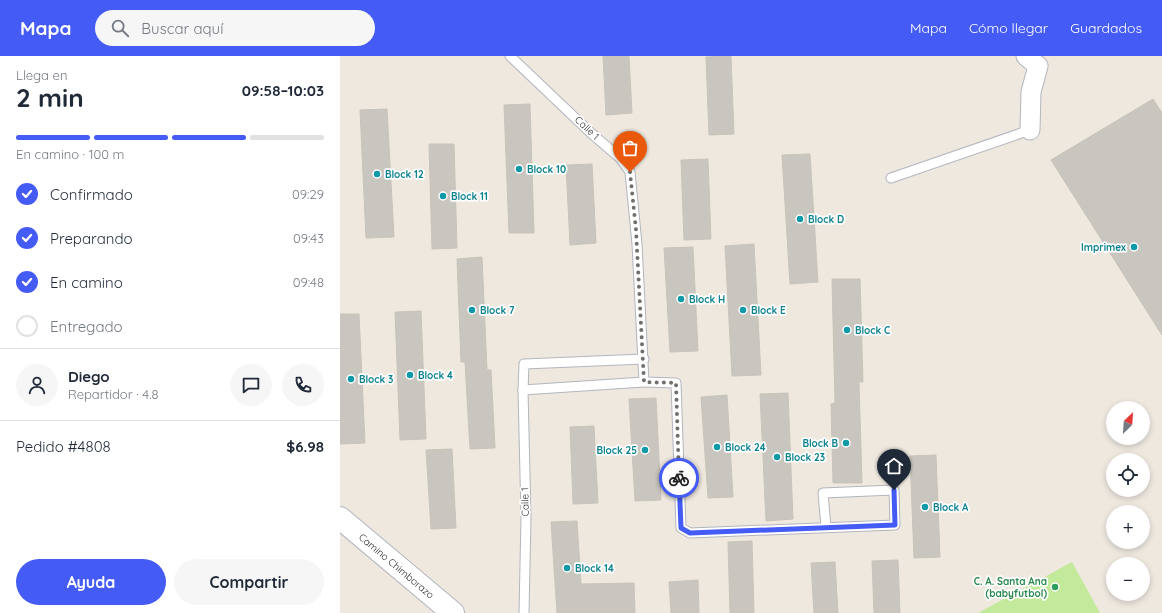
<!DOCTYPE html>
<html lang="es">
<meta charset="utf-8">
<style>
body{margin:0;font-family:Quicksand,sans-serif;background:#f6f6f7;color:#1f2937;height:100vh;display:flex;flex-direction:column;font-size:15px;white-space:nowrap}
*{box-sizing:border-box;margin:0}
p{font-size:13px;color:#747a83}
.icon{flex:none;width:22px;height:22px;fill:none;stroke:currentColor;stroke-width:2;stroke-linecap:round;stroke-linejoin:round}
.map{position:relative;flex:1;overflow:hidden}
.details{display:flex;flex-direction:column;background:#fff;width:340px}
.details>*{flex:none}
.needle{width:26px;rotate:25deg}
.fabs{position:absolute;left:766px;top:345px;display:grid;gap:8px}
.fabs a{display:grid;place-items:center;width:44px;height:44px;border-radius:50%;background:#fff;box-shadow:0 2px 6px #0003;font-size:20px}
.pin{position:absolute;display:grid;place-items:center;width:34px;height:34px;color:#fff;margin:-41px -17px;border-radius:50% 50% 50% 0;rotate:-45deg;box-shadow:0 0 4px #0007}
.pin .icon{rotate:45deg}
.courier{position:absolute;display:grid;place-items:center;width:40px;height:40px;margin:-20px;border:3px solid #445bf6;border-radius:50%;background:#fff;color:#222;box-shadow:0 1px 5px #0007}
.head em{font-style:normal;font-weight:800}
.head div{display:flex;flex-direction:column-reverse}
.head{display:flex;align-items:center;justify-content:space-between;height:68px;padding:0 16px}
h1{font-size:26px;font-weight:800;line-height:30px}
.bar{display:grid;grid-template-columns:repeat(4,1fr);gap:6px 4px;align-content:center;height:48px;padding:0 16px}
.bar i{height:5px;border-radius:3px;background:#e0e1e3}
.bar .selected{background:#445bf6}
.bar p{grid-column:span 4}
.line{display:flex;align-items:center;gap:10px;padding:0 16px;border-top:1px solid #e0e1e3}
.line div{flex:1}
.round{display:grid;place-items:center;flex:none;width:42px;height:42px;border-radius:21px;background:#f6f6f7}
ol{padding:0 16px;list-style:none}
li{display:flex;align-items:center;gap:12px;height:44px}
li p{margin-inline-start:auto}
li .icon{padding:4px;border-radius:50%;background:#445bf6;color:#fff;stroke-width:4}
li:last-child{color:#747a83}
li i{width:22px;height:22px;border:2px solid #e0e1e3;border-radius:50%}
.action{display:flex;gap:8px;margin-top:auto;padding:8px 16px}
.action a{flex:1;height:46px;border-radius:24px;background:#445bf6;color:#fff;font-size:16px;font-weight:800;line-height:46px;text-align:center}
.action a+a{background:#f6f6f7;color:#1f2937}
header{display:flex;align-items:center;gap:24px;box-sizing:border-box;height:56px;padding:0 20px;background:#445bf6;color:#fff}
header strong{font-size:19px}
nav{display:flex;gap:22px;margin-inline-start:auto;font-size:14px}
.search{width:280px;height:36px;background:#f6f6f7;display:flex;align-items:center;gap:10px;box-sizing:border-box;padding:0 14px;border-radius:22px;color:#747a83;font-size:15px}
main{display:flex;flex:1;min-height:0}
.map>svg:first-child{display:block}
</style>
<header>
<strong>Mapa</strong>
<div class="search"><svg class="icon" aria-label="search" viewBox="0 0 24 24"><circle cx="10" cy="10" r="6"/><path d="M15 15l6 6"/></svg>Buscar aquí</div>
<nav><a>Mapa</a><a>Cómo llegar</a><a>Guardados</a></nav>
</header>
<main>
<section class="details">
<div class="head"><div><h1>2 min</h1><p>Llega en</p></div><em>09:58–10:03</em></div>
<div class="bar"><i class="selected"></i><i class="selected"></i><i class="selected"></i><i></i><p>En camino · 100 m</p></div>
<ol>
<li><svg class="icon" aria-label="check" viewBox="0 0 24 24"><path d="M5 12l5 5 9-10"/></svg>Confirmado<p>09:29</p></li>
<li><svg class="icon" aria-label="check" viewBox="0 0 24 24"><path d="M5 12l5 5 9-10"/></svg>Preparando<p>09:43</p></li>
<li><svg class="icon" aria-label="check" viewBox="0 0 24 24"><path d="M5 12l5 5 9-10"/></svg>En camino<p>09:48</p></li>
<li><i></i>Entregado</li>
</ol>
<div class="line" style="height:72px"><a class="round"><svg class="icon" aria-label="person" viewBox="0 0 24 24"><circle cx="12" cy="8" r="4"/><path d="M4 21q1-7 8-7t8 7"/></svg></a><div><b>Diego</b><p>Repartidor · 4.8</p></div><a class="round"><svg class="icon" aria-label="chat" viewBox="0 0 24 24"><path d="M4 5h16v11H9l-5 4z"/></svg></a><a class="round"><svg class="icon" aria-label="phone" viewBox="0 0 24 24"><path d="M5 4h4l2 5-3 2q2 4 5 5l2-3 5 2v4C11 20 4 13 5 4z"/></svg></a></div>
<div class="line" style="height:52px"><div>Pedido #4808</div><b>$6.98</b></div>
<div class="action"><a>Ayuda</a><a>Compartir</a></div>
</section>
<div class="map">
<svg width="822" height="557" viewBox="0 0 822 557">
<rect width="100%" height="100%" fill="#eee8df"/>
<polygon fill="#c3e99a" points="732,506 760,557 638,557"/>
<g fill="#c9c5bf" stroke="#c9c4b9">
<polygon points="263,0 289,0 292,57 266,59"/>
<polygon points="391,0 394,78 369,79 366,1"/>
<polygon points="813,43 822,57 822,279 711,104"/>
<polygon points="190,48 194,177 169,177 164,49"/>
<polygon points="47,53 54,181 26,182 20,54"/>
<polygon points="89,88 114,88 117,192 92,193"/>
<polygon points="470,98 478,226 450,228 442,99"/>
<polygon points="368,103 371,183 344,184 341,104"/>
<polygon points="252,108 256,187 230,189 226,109"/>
<polygon points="414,188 421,319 392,320 385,190"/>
<polygon points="353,191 358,295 330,296 324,192"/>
<polygon points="142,201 147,314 151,314 155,392 130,393 125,306 121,306 117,203"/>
<polygon points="492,223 520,223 523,326 519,326 522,427 493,427 491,348 495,347"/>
<polygon points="81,255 86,383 60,384 55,256"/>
<polygon points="0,258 19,258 25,387 0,388"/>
<polygon points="448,337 453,463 426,465 420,338"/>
<polygon points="387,339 393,441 368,442 361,341"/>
<polygon points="316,342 321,444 295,445 289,343"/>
<polygon points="254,370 258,447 233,448 230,371"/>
<polygon points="112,393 116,472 91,473 86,394"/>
<polygon points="596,399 600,501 574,502 570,400"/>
<polygon points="237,465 241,528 294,527 295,557 217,557 211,466"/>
<polygon points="412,485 414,557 390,557 388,486"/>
<polygon points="558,504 560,557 534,557 532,505"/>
<polygon points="495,506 498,557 474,557 471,507"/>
<polygon points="358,524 359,557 331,557 329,526"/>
</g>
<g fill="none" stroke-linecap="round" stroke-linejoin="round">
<g stroke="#b3b5bf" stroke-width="11">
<g id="service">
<polyline points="170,0 251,77 280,102 290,116 297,188 304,326 183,334 186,461 184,557"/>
<polyline points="551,122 690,74"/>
<polyline points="304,326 336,327 341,472 350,477 555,469 554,434 483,437 486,471"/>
<polyline points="183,334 184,308 304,303"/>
</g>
</g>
<g stroke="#b3b5bf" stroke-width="21">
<polyline id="minor" points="686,0 698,10 691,36 690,74"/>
</g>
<g stroke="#b3b5bf" stroke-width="24">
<g id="tertiary">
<path id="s1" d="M0 462 113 557"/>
</g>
</g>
<use href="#service" stroke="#fff" stroke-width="9"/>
<use href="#minor" stroke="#fff" stroke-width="19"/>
<use href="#tertiary" stroke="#fff" stroke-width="22"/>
</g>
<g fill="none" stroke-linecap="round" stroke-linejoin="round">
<polyline stroke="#716e6b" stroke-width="4" stroke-dasharray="0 7.2" points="290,116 296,174 304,326 336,327 339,422"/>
<polyline stroke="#445bf6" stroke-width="5" points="339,422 341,472 350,477 555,469 554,434"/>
</g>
<g fill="#0f9aa8" stroke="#fff" stroke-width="1.5">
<circle cx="179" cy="113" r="4"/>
<circle cx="37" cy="118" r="4"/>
<circle cx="103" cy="140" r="4"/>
<circle cx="460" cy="163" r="4"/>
<circle cx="794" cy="191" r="4"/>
<circle cx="341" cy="243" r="4"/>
<circle cx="132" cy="254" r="4"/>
<circle cx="403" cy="254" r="4"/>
<circle cx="507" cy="274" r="4"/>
<circle cx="70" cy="319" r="4"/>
<circle cx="11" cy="323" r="4"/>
<circle cx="506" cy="387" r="4"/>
<circle cx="377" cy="391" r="4"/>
<circle cx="305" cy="394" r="4"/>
<circle cx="437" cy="401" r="4"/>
<circle cx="585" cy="451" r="4"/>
<circle cx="227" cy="512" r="4"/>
</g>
<circle fill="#2e9e5b" stroke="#fff" stroke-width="1.5" cx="715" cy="531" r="4"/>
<g text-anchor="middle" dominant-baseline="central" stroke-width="3.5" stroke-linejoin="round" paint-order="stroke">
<g font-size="10" fill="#2d2d2d" stroke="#fff">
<text transform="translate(247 72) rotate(43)">Calle 1</text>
<text transform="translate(185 446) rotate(-91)">Calle 1</text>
<text stroke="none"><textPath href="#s1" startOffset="74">Camino Chimborazo</textPath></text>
</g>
<g font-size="10" font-weight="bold" fill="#0d838f" stroke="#fff" text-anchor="start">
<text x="187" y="113">Block 10</text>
<text x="45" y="118">Block 12</text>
<text x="111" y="140">Block 11</text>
<text x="468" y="163">Block D</text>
<text x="786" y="191" text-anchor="end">Imprimex</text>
<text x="349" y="243">Block H</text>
<text x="140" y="254">Block 7</text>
<text x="411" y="254">Block E</text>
<text x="515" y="274">Block C</text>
<text x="78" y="319">Block 4</text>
<text x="19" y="323">Block 3</text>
<text x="498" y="387" text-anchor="end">Block B</text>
<text x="385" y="391">Block 24</text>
<text x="297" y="394" text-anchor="end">Block 25</text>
<text x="445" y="401">Block 23</text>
<text x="593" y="451">Block A</text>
<text x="235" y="512">Block 14</text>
</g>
<g font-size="10" font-weight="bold" fill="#27864d" stroke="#fff" text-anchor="end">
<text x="707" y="525">C. A. Santa Ana<tspan x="707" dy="12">(babyfutbol)</tspan></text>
</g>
</g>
</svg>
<div class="fabs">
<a><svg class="needle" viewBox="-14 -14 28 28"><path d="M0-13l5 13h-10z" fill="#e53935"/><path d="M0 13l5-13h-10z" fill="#747a83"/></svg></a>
<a><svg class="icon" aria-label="locate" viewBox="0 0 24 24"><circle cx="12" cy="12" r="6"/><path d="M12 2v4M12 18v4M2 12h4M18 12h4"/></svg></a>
<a>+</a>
<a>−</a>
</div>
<div class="pin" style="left:290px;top:116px;background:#ea580c"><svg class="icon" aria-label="bag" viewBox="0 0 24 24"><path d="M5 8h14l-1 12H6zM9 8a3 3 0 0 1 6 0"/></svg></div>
<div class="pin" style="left:554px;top:434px;background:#1f2937"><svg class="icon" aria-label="home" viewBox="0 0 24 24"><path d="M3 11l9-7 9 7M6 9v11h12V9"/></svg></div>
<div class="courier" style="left:339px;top:422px"><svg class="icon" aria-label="bike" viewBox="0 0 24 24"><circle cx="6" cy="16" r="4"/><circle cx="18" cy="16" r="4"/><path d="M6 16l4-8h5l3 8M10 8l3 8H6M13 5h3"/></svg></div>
</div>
</main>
